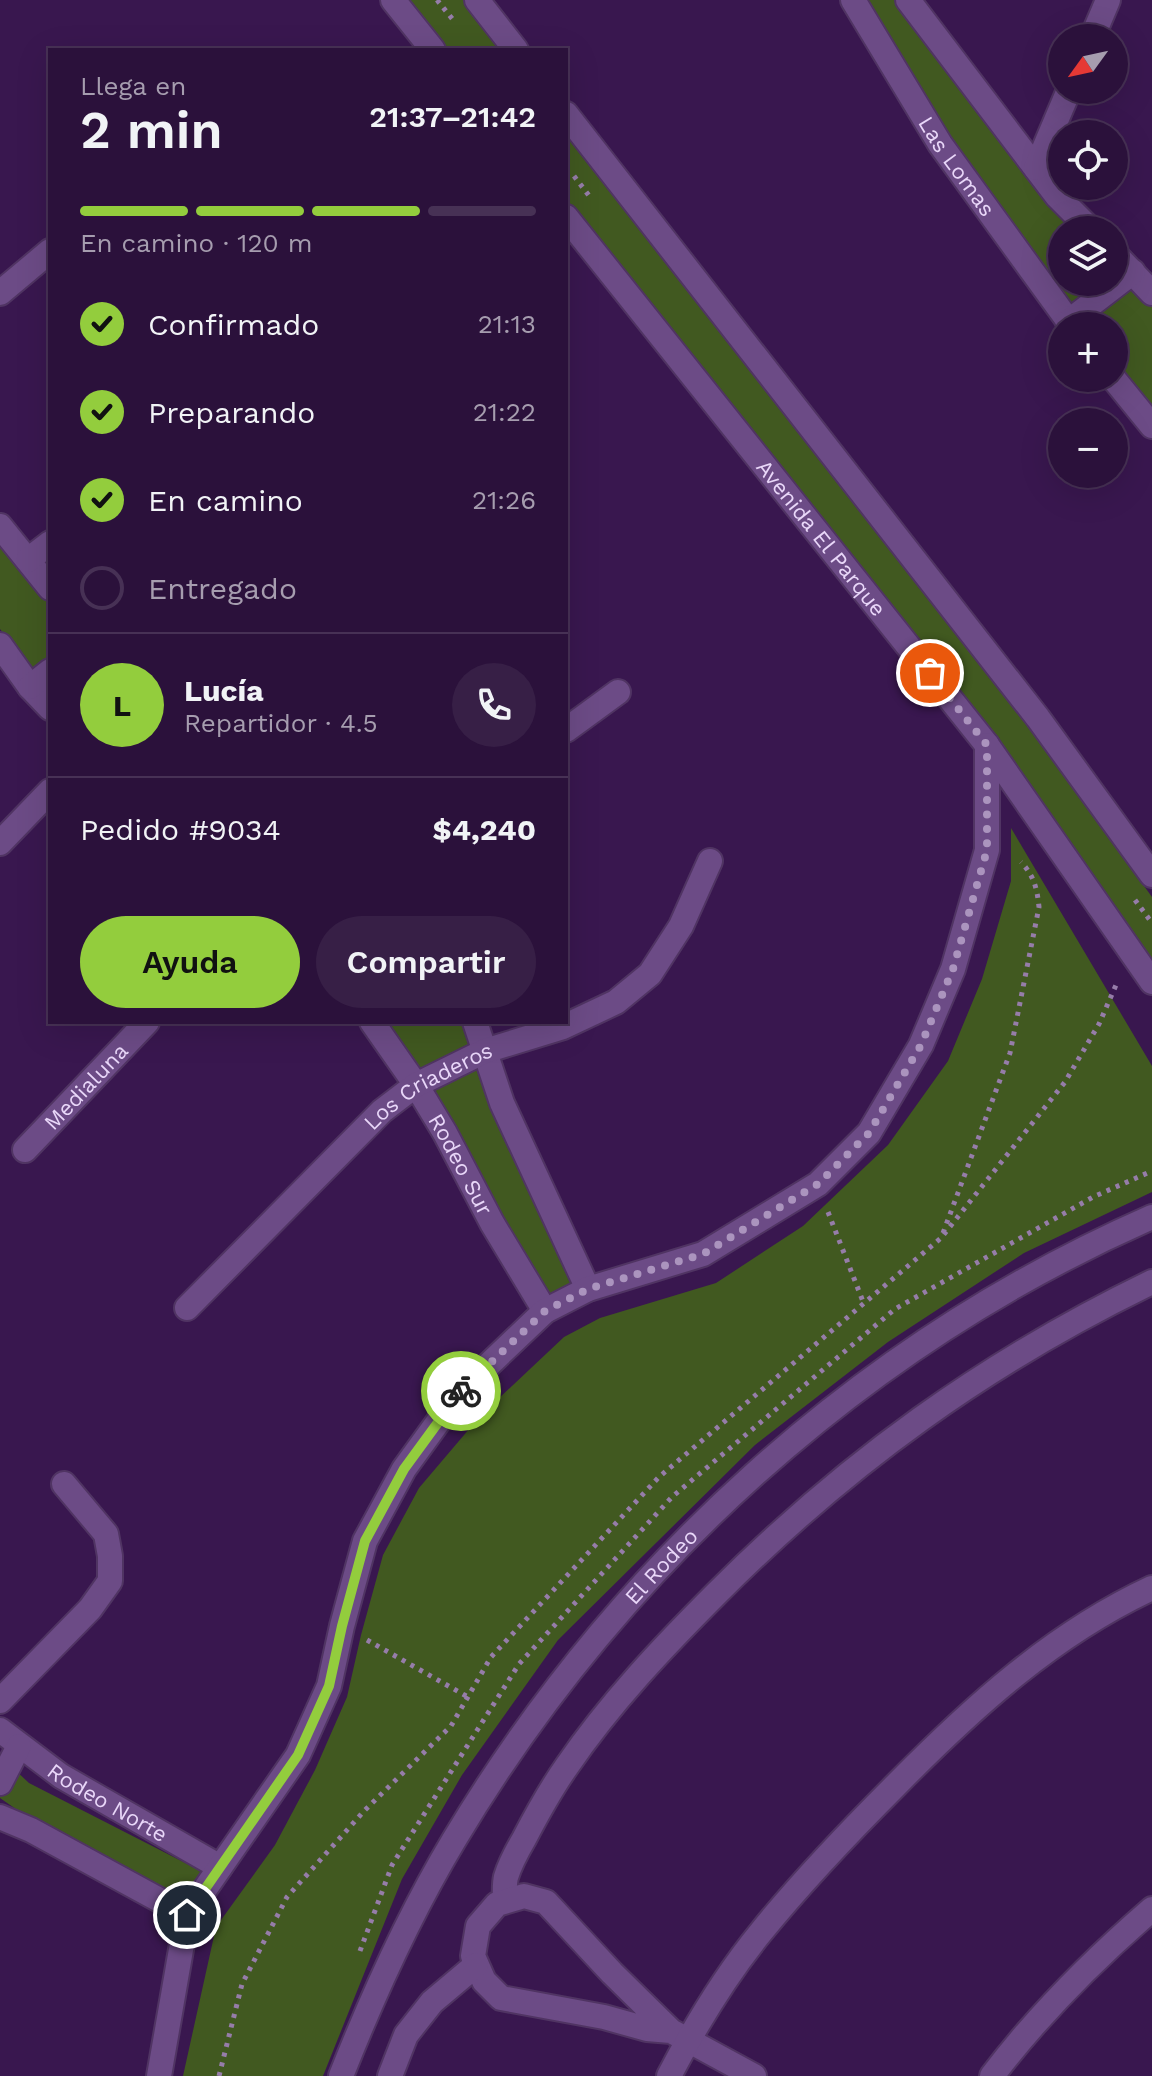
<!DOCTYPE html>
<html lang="es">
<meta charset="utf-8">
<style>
body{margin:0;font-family:"Work Sans",sans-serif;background:#371f46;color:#f1f3f6;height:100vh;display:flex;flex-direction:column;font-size:30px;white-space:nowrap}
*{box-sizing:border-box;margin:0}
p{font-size:26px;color:#a69daf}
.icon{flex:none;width:44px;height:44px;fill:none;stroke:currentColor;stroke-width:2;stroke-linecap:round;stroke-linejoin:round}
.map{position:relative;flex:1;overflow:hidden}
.panel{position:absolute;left:48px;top:48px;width:520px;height:976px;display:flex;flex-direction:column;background:#2b113b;border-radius:0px;box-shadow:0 8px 32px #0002,0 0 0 2px #473155}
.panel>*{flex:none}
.needle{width:52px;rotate:237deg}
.buttons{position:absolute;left:1048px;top:24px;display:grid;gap:16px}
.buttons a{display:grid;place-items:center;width:80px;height:80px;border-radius:50%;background:#2b113b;box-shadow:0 8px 32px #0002,0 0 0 2px #473155;font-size:40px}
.pin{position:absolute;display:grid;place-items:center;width:68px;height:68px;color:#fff;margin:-34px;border:4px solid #fff;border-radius:50%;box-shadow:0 2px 8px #0007}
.courier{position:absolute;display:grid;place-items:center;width:80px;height:80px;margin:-40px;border:6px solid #93cd3d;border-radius:50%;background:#fff;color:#222;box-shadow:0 2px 10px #0007}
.headline em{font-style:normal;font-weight:600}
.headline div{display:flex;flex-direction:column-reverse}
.headline{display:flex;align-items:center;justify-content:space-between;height:136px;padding:0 32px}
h1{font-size:52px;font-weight:600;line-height:60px}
.bar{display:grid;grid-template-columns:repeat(4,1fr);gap:12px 8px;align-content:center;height:96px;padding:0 32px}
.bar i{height:10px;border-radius:6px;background:#473155}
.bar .selected{background:#93cd3d}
.bar p{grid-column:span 4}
.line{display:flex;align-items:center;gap:20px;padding:0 32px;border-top:2px solid #473155}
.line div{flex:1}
.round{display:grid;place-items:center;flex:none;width:84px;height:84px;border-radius:42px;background:#371f46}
ol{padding:0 32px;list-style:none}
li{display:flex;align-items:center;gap:24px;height:88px}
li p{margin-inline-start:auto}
li .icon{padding:8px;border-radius:50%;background:#93cd3d;color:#111;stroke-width:4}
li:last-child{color:#a69daf}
li i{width:44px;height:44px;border:4px solid #473155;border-radius:50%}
.action{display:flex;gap:16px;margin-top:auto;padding:16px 32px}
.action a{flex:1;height:92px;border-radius:48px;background:#93cd3d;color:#111;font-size:32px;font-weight:600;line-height:92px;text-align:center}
.action a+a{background:#371f46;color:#f1f3f6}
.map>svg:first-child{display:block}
</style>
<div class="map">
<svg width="1152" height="2076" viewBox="0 0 1152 2076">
<rect width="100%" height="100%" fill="#39174f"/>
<g fill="#415920">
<polygon points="408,0 465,0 504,50 447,50"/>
<polygon points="861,0 896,0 1050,201 1079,230 1062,230 1062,282 1114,282 1114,266 1152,307 1152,414 1114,367 1114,326 1081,326 946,141"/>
<polygon points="566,130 1028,725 1152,897 1152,960 996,738 566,199"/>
<polygon points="0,542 50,604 50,694 38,681 0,629"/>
<polygon points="1011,828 1152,1066 1152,1192 1024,1253 888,1342 755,1445 558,1640 462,1775 402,1879 323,2076 183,2076 216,1927 275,1845 315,1770 347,1697 361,1635 383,1555 419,1488 481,1415 564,1337 600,1318 716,1283 803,1226 888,1145 948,1061 982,979 1011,881"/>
<polygon points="384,1022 465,1022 576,1283 547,1300"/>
<polygon points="0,1756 29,1783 201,1871 182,1900 43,1828 0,1798"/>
</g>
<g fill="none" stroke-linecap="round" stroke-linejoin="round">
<g stroke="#503463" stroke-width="28">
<g id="street">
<polyline points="393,0 433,50"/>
<polyline points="477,0 516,50"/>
<path id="s1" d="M853 0 940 144 1072 326"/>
<polyline points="908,0 1057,196 1091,230"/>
<polyline points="1092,38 1108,0"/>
<polyline points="566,114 1038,718 1152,875"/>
<polyline points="1036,168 1069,90"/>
<path id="s2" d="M566 217 987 745 1152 982"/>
<polyline points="1114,253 1152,293"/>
<polyline points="0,293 50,251"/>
<polyline points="1068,322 1133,272"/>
<polyline points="1113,378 1152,426"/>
<polyline points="0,526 50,588"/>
<polyline points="28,560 50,543"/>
<polyline points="0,645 30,687 50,708"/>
<polyline points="30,687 50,671"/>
<polyline points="566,730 618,692"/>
<polyline points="0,843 50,791"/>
<path id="s3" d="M372 1022 416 1085 445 1133 492 1223 545 1311"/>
<polyline points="475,1022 502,1103 588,1289"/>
<path id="s4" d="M25 1150 147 1022"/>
<path id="s5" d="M187 1308 382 1111 416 1085 485 1051 563 1027 616 1002 650 974 681 926 710 861"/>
<polyline points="0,1701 90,1609 110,1581 110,1556 106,1534 64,1484"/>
<path id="s6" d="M0 1730 61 1776 220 1867"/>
<polyline points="0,1783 19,1746"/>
<polyline points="0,1817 31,1830 187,1915"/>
<path d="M505 1901C505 1894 504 1885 506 1877 510 1864 517 1851 524 1839 537 1814 550 1790 567 1766 610 1703 663 1647 717 1593 848 1462 985 1363 1152 1282"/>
<polyline points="671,2031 647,2029 604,2017 501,1998 484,1981 473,1956 478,1926 497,1904 524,1896 546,1902 612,1973 671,2031 754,2076"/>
<polyline points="159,2076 187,1915 298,1755 329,1686 342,1626 365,1541 404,1469 459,1393 545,1311 588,1289 703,1254 818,1184 869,1133 921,1045 953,969 987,850 987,745"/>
<path id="s7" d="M341 2076C373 1995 409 1915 454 1840 617 1567 860 1345 1152 1217"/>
<polyline points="390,2076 406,2035 432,2002 476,1965"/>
<path d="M669 2076C695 2026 725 1976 761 1932 803 1880 850 1831 897 1784 973 1707 1053 1634 1152 1588"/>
<path d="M992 2076C1039 2014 1093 1960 1152 1909"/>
</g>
</g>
<g stroke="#967da9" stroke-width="5" stroke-dasharray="4 6" stroke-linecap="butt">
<polyline points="437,0 454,21"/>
<polyline points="574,176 590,197"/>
<polyline points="1135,900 1152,923"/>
<polyline points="828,1212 864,1304"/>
<path d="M943 1233 1010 1053 1039 907C1037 888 1034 876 1021 862"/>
<polyline points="367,1640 468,1697"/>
<polyline points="360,1951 392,1865 519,1664 672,1497 895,1309 1093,1197 1152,1171"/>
<polyline points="219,2076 242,1984 287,1897 365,1810 451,1726 491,1657 659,1477 941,1238 1065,1082 1099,1024 1116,985 1120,984"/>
</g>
<use href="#street" stroke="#6c4b86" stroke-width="24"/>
</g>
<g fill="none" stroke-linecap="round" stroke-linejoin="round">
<polyline stroke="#ab94be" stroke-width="8" stroke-dasharray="0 14.4" points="461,1391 545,1311 588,1289 703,1254 818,1184 869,1133 921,1045 953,969 987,850 987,745 930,673"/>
<polyline stroke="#93cd3d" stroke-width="10" points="187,1915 298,1755 329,1686 342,1626 365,1541 404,1469 461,1391"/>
</g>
<g text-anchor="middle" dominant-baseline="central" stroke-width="7" stroke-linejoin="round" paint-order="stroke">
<g font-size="22" fill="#e9d7f9" stroke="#39174f">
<text stroke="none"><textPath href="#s1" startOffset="196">Las Lomas</textPath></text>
<text stroke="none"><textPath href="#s2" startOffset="410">Avenida El Parque</textPath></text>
<text stroke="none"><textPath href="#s4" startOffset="88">Medialuna</textPath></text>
<text stroke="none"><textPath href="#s5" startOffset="330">Los Criaderos</textPath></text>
<text stroke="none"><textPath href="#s3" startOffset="168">Rodeo Sur</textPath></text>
<text stroke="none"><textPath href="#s7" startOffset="606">El Rodeo</textPath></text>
<text stroke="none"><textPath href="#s6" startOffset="130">Rodeo Norte</textPath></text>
</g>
</g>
</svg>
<div class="buttons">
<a><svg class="needle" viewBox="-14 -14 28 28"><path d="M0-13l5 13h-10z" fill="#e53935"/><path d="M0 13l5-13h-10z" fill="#a69daf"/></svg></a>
<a><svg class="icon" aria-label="locate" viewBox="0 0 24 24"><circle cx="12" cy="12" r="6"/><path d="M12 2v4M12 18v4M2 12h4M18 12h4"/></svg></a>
<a><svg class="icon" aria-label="layers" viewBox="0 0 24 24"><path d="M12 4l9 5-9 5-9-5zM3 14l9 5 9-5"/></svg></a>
<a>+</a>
<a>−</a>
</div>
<div class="pin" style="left:930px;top:673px;background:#ea580c"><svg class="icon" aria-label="bag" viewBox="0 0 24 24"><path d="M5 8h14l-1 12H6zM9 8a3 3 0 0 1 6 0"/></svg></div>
<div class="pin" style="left:187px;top:1915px;background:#1f2937"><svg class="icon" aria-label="home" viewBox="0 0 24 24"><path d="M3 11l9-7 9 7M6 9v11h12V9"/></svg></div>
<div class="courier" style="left:461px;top:1391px"><svg class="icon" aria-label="bike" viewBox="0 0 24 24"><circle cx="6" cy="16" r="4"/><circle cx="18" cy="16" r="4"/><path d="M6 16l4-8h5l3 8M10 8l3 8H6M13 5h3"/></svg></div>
<section class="panel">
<div class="headline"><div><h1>2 min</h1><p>Llega en</p></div><em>21:37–21:42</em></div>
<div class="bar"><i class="selected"></i><i class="selected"></i><i class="selected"></i><i></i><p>En camino · 120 m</p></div>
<ol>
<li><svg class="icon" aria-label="check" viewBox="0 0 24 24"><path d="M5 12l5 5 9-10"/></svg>Confirmado<p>21:13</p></li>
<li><svg class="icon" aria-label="check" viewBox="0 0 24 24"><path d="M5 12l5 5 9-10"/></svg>Preparando<p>21:22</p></li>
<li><svg class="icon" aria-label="check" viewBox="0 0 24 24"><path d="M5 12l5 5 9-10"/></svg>En camino<p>21:26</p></li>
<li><i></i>Entregado</li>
</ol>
<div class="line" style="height:144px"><b class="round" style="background:#93cd3d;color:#111">L</b><div><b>Lucía</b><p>Repartidor · 4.5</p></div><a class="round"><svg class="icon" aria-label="phone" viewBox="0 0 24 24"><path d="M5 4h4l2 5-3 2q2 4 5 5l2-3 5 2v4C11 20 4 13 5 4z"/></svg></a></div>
<div class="line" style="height:104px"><div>Pedido #9034</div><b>$4,240</b></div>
<div class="action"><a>Ayuda</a><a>Compartir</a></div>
</section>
</div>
